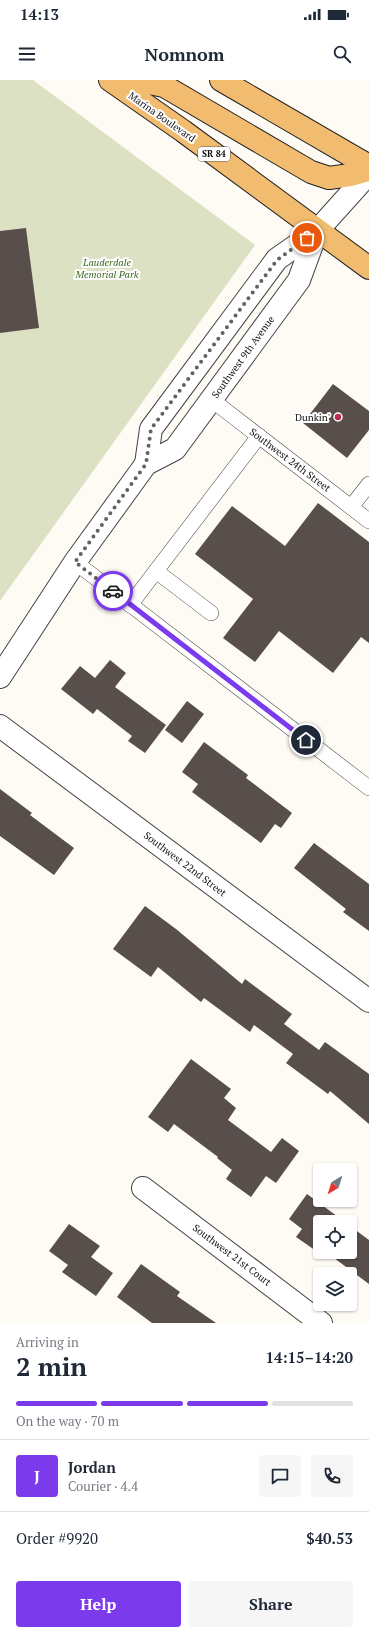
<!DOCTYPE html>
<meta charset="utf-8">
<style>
body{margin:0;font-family:"PT Serif",serif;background:#f6f6f7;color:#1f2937;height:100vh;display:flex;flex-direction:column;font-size:15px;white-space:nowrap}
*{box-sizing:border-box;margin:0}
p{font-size:13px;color:#747a83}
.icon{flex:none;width:22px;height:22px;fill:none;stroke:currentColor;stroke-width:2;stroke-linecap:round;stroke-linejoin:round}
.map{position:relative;height:1243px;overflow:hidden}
.drawer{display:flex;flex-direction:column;background:#fff;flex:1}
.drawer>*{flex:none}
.needle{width:26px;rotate:218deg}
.fabs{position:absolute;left:313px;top:1083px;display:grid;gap:8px}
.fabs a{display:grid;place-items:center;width:44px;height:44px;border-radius:4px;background:#fff;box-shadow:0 1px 3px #0004;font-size:20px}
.pin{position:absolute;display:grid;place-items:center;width:34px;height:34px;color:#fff;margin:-17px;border:2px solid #fff;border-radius:50%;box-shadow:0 1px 4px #0007}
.courier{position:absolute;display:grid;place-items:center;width:40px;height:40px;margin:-20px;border:3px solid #7c3aed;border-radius:50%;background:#fff;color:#222;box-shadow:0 1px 5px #0007}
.head em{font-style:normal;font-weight:700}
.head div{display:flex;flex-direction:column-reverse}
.head{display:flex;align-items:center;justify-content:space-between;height:68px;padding:0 16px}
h1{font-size:26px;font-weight:700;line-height:30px}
.bar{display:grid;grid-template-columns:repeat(4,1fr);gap:6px 4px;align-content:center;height:48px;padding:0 16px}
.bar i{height:5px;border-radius:3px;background:#e0e1e3}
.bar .active{background:#7c3aed}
.bar p{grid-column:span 4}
.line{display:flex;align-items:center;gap:10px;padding:0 16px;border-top:1px solid #e0e1e3}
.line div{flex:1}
.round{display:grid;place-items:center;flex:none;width:42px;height:42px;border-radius:4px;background:#f6f6f7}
.button{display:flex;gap:8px;margin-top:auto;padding:8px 16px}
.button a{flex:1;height:46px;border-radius:4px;background:#7c3aed;color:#fff;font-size:16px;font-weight:700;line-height:46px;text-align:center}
.button a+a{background:#f6f6f7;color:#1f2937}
.status{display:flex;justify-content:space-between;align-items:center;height:28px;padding:0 20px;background:#fff;direction:ltr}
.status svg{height:11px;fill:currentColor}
header{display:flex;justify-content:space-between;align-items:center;height:52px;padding:0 16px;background:#fff;font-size:18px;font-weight:700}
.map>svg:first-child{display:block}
</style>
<div class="status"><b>14:13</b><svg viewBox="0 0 49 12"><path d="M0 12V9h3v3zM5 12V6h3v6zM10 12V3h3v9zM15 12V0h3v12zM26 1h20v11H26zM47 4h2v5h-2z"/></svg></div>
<header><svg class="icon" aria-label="menu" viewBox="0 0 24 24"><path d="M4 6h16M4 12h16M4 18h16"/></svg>Nomnom<svg class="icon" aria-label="search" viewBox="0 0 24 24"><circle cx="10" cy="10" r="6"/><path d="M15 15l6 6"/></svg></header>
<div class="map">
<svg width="369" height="1243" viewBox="0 0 369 1243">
<rect width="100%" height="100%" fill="#fefbf4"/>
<polygon fill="#dde1c4" points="0,0 33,0 255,165 0,521"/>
<g fill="#584f4d">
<polygon points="26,148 39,248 0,253 0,151"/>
<polygon points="333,304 369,331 369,350 347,378 303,343"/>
<polygon points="318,423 369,462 369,563 361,557 333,593 279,551 255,582 223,558 253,519 195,474 232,426 285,466"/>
<polygon points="110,580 126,593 115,607 166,645 145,673 128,661 132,656 97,629 93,634 61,609 80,586 95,598"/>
<polygon points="187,621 204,634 182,663 165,650"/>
<polygon points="204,662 248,695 246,698 292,733 281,748 275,744 261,763 192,712 198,704 182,692"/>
<polygon points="0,709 32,733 30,735 74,768 54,795 0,756"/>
<polygon points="314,763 369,804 369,851 343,832 346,829 294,788"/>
<polygon points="145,826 176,849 242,904 245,899 292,934 284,944 319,970 325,962 369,994 369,1044 330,1011 328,1014 286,983 293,974 254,945 250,952 204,918 201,922 158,887 151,897 113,869"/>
<polygon points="191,979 231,1009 224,1018 236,1028 228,1040 271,1072 282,1058 299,1071 276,1103 266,1096 251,1117 226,1099 232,1090 217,1078 218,1077 174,1044 168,1052 148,1037"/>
<polygon points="307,1114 345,1142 320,1142 320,1172 324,1172 322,1175 296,1157 302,1149 289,1139"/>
<polygon points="69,1144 100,1166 91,1177 113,1193 96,1216 62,1192 68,1185 49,1171"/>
<polygon points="350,1146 369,1160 369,1204 326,1172 350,1172"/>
<polygon points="141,1184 180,1212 177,1216 216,1243 152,1243 117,1217"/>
</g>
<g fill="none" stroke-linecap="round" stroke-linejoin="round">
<g stroke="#434343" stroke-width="16">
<g id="lane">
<polyline points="212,320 369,441"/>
<polyline points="351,427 369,404"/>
<polyline points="75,482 369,708"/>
<polyline points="156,491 211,533"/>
<polyline points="130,525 259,356"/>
</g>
</g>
<g stroke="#434343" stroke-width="24">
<g id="street">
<polyline points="146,384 151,349 277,179 317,151 369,93"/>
<polyline points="0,597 75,482 146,384 175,369 299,200 317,151"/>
<polyline points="0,646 369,921"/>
<polyline points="143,1108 321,1243"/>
</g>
</g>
<g stroke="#212121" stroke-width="24">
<g id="primary">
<polyline points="110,0 183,51 369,188"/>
<polyline points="133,0 164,6 311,92 329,98 350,95 369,90"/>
<polyline points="221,0 369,86"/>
</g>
</g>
<use href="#lane" stroke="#fff" stroke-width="15"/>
<use href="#street" stroke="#fff" stroke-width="22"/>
<use href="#primary" stroke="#f2bc70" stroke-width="22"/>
</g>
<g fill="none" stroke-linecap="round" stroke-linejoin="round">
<polyline stroke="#636260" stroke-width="4" stroke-dasharray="0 7.2" points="113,511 75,482 146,384 151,349 277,180 307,158"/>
<polyline stroke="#7c3aed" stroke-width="5" points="113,511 306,660"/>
</g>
<circle fill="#bb2d4c" stroke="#fff" stroke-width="1.5" cx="338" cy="337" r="4"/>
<g text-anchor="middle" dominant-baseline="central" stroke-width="4" stroke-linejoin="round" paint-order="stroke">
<rect fill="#fff" stroke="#585858" stroke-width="1" x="198" y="67" width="32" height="14" rx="3"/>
<g font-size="9" font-weight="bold" fill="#101010">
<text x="214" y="74">SR 84</text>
</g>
<g font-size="10" fill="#101010" stroke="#fff">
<text transform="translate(162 37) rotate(35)">Marina Boulevard</text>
<text transform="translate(243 277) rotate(-54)">Southwest 9th Avenue</text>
<text transform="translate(290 380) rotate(37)">Southwest 24th Street</text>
<text transform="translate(185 784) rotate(37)">Southwest 22nd Street</text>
<text transform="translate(232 1175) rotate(37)">Southwest 21st Court</text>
</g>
<g font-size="10" font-style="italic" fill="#3c6622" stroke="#fff">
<text x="107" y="182">Lauderdale<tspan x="107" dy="12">Memorial Park</tspan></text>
</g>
<g font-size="10" fill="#101010" stroke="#fff" text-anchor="end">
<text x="330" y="337">Dunkin'</text>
</g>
</g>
</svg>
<div class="fabs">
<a><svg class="needle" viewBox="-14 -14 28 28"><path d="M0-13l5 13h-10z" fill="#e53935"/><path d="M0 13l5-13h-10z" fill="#747a83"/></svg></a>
<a><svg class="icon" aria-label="locate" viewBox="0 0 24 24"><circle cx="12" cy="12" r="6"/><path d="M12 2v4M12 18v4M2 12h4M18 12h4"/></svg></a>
<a><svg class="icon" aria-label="layers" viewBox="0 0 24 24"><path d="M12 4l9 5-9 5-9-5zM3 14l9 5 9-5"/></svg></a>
</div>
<div class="pin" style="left:307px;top:158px;background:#ea580c"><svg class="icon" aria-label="bag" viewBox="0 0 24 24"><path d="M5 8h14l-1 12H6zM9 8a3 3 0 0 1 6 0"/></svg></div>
<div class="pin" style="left:306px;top:660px;background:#1f2937"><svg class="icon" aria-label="home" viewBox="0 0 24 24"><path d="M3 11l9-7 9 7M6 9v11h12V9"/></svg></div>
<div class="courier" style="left:113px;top:511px"><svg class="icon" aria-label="car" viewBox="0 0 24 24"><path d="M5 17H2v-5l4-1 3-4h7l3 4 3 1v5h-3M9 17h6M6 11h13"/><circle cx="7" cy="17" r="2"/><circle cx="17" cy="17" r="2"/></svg></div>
</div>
<section class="drawer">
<div class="head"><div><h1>2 min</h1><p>Arriving in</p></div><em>14:15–14:20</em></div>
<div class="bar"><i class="active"></i><i class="active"></i><i class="active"></i><i></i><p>On the way · 70 m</p></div>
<div class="line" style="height:72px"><b class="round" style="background:#7c3aed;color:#fff">J</b><div><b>Jordan</b><p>Courier · 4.4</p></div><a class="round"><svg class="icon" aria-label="chat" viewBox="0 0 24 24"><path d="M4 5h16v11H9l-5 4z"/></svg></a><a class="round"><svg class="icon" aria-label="phone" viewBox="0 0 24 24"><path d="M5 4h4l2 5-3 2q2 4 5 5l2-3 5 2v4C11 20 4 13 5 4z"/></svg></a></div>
<div class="line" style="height:52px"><div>Order #9920</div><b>$40.53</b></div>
<div class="button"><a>Help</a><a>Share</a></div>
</section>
